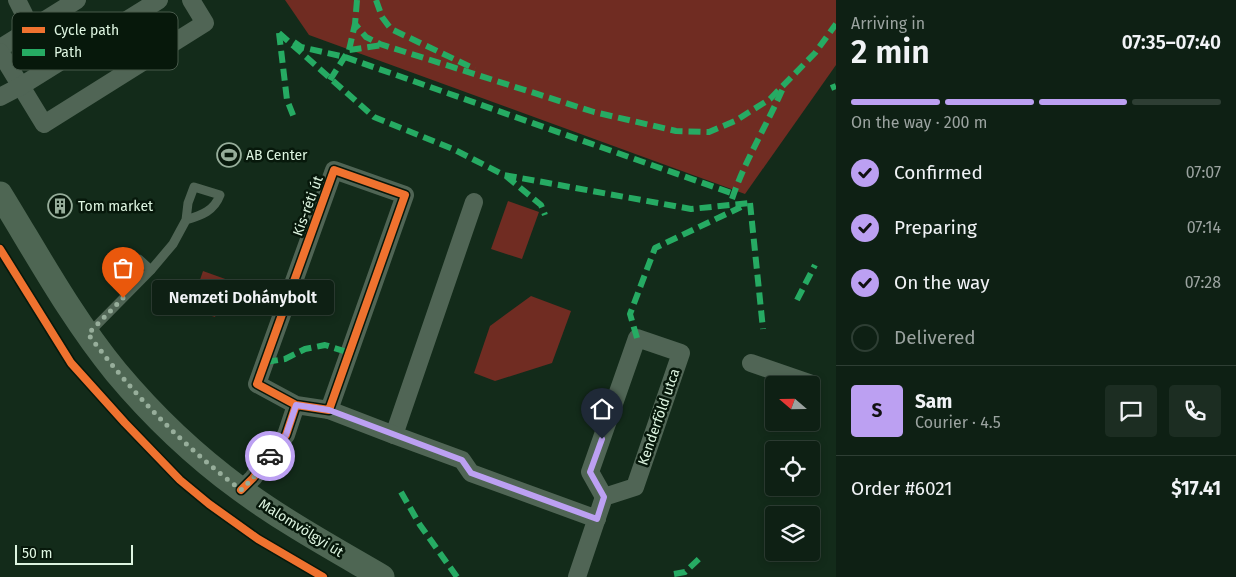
<!DOCTYPE html>
<meta charset="utf-8">
<style>
body{margin:0;font-family:"Fira Sans",sans-serif;background:#1c2d22;color:#f1f3f6;height:100vh;display:flex;flex-direction:column;font-size:19px;white-space:nowrap}
*{box-sizing:border-box;margin:0}
p{font-size:16px;color:#9ba3a0}
.icon{flex:none;width:28px;height:28px;fill:none;stroke:currentColor;stroke-width:2;stroke-linecap:round;stroke-linejoin:round}
.map{position:relative;flex:1;overflow:hidden}
.sheet{display:flex;flex-direction:column;background:#0e2014;width:400px}
.sheet>*{flex:none}
.needle{width:32px;rotate:290deg}
.tools{position:absolute;left:765px;top:376px;display:grid;gap:10px}
.tools a{display:grid;place-items:center;width:55px;height:55px;border-radius:5px;background:#0e2014;box-shadow:0 2px 8px #0003,0 0 0 1px #2e3e34;font-size:25px}
.scale{position:absolute;left:15px;bottom:12px;width:118px;box-sizing:border-box;padding-left:5px;border:2px solid #def5e1;border-top:0;font-size:14px;line-height:18px;white-space:nowrap;color:#def5e1;-webkit-text-stroke:4px #07180b;paint-order:stroke}
.pin{position:absolute;display:grid;place-items:center;width:42px;height:42px;color:#fff;margin:-51px -21px;border-radius:50% 50% 50% 0;rotate:-45deg;box-shadow:0 0 5px #0007}
.pin .icon{rotate:45deg}
.courier{position:absolute;display:grid;place-items:center;width:50px;height:50px;margin:-25px;border:4px solid #bca0f2;border-radius:50%;background:#fff;color:#222;box-shadow:0 1px 6px #0007}
.bubble{position:absolute;height:35px;border-radius:5px;background:#0e2014;box-shadow:0 2px 8px #0003,0 0 0 1px #2e3e34;font-size:16px;font-weight:600;line-height:35px;text-align:center}
.overview em{font-style:normal;font-weight:600}
.overview div{display:flex;flex-direction:column-reverse}
.overview{display:flex;align-items:center;justify-content:space-between;height:85px;padding:0 15px}
h1{font-size:32px;font-weight:600;line-height:38px}
.bar{display:grid;grid-template-columns:repeat(4,1fr);gap:8px 5px;align-content:center;height:60px;padding:0 15px}
.bar i{height:6px;border-radius:4px;background:#2e3e34}
.bar .current{background:#bca0f2}
.bar p{grid-column:span 4}
.line{display:flex;align-items:center;gap:12px;padding:0 15px;border-top:1px solid #2e3e34}
.line div{flex:1}
.round{display:grid;place-items:center;flex:none;width:52px;height:52px;border-radius:5px;background:#1c2d22}
ol{padding:0 15px;list-style:none}
li{display:flex;align-items:center;gap:15px;height:55px}
li p{margin-inline-start:auto}
li .icon{padding:5px;border-radius:50%;background:#bca0f2;color:#111;stroke-width:4}
li:last-child{color:#9ba3a0}
li i{width:28px;height:28px;border:2px solid #2e3e34;border-radius:50%}
main{display:flex;flex:1;min-height:0}
.map>svg:first-child{display:block}
</style>
<main>
<div class="map">
<svg width="836" height="577" viewBox="0 0 836 577">
<rect width="100%" height="100%" fill="#132b1a"/>
<g fill="#702c22">
<polygon points="285,0 836,0 836,65 745,194 309,35"/>
<polygon points="508,201 539,212 522,259 491,249"/>
<polygon points="203,271 228,280 215,317 190,309"/>
<polygon points="531,296 571,311 552,363 495,381 474,373 490,326"/>
</g>
<g fill="none" stroke-linecap="round" stroke-linejoin="round">
<g stroke="#506555" stroke-width="9">
<polyline points="139,259 151,270"/>
<path d="M88 334 151 270 173 244 186 220C202 215 214 211 220 195L194 187 188 203 186 220"/>
</g>
<g stroke="#506555" stroke-width="18">
<polyline points="17,0 24,14"/>
<polyline points="0,48 77,0"/>
<polyline points="0,52 44,124 205,23 191,0"/>
<polyline points="0,97 21,86 159,0"/>
<polyline points="474,202 394,435 462,460 471,473 597,519"/>
<polyline points="751,363 812,384"/>
<polyline points="329,410 394,435"/>
<polyline points="241,490 253,478 286,435 296,405 257,384 334,170 405,195 329,410 296,405"/>
<polyline points="577,577 604,497 590,472 637,338 681,353 635,487 604,497"/>
</g>
<path stroke="#4e6653" stroke-width="25" d="M0 194C37 254 71 317 116 372 152 415 195 456 240 489 285 522 334 549 382 577"/>
<g stroke="#26ab63" stroke-width="6" stroke-dasharray="12 6" stroke-linecap="butt">
<polyline points="357,0 355,24 366,37 380,44 594,112 676,131 709,132 735,121 770,99 815,53 836,24"/>
<polyline points="376,0 382,17 391,29 475,69"/>
<polyline points="279,33 374,117 453,149 504,175 691,209 750,203"/>
<polyline points="279,33 287,100 295,120"/>
<polyline points="294,42 301,47 345,57 734,194"/>
<polyline points="349,50 355,24"/>
<polyline points="330,80 349,50 383,45"/>
<polyline points="831,88 836,86"/>
<polyline points="506,176 541,205 545,215"/>
<path d="M732 199C745 160 767 125 783 88"/>
<polyline points="750,203 763,329"/>
<polyline points="797,300 815,265"/>
<polyline points="637,338 630,314 655,248 741,207"/>
<polyline points="266,362 285,359 305,349 325,345 350,353"/>
<polyline points="401,492 420,525 457,577"/>
<polyline points="674,574 685,572 700,558"/>
</g>
<g stroke="#07180b" stroke-width="11">
<g id="cycleway">
<polyline points="0,249 71,363 125,423 180,480 209,504 258,539 323,577"/>
<polyline points="241,490 253,478 286,435 296,405 257,384 334,170 405,195 329,410 296,405"/>
</g>
</g>
<use href="#cycleway" stroke="#ef722f" stroke-width="8"/>
</g>
<g fill="none" stroke-linecap="round" stroke-linejoin="round">
<path stroke="#97ae9b" stroke-width="5" stroke-dasharray="0 9" d="M123 298 88 334C132 393 182 445 241 490L253 478 270 456"/>
<polyline stroke="#bca0f2" stroke-width="6" points="270,456 286,435 296,405 329,410 462,460 471,473 597,519 604,497 590,472 602,439"/>
</g>
<defs>
<g id="stadium-ring" transform="scale(1.25)"><circle r="9.5" fill="#07180b" stroke="#97ae9b" stroke-width="1.5"/><path d="M0-5a6.5 5 0 1 0 0 10a6.5 5 0 1 0 0-10ZM-3.5-1.8h7v3.6h-7Z" fill="#97ae9b"/></g>
<g id="building-ring" transform="scale(1.25)"><circle r="9.5" fill="#07180b" stroke="#97ae9b" stroke-width="1.5"/><path d="M-4-6H4V6H1V3H-1V6H-4ZM-2.5-4.3h1.7v1.8h-1.7ZM.8-4.3h1.7v1.8H.8ZM-2.5-1h1.7V.8h-1.7ZM.8-1h1.7V.8H.8Z" fill="#97ae9b"/></g>
</defs>
<g fill-rule="evenodd">
<use href="#stadium-ring" x="229" y="155"/>
<use href="#building-ring" x="60" y="206"/>
</g>
<g text-anchor="middle" dominant-baseline="central" stroke-width="5" stroke-linejoin="round" paint-order="stroke">
<g font-size="14" fill="#def5e1" stroke="#07180b" text-anchor="start">
<text x="246" y="155">AB Center</text>
<text x="78" y="206">Tom market</text>
</g>
<g font-size="14" fill="#def5e1" stroke="#07180b">
<text transform="translate(308 206) rotate(-70)">Kis-réti út</text>
<text transform="translate(659 417) rotate(-71)">Kenderföld utca</text>
<text transform="translate(301 528) rotate(32)">Malomvölgyi út</text>
</g>
</g>
<rect x="12" y="12" width="166" height="58" rx="8" fill="#07180b" stroke="#485a4b" stroke-width="1"/>
<rect x="22" y="27" width="23" height="6" fill="#ef722f"/>
<rect x="22" y="49" width="23" height="7" fill="#26ab63"/>
<g font-size="14" fill="#def5e1">
<text x="54" y="35">Cycle path</text>
<text x="54" y="57">Path</text>
</g>
</svg>
<div class="tools">
<a><svg class="needle" viewBox="-14 -14 28 28"><path d="M0-13l5 13h-10z" fill="#e53935"/><path d="M0 13l5-13h-10z" fill="#9ba3a0"/></svg></a>
<a><svg class="icon" aria-label="locate" viewBox="0 0 24 24"><circle cx="12" cy="12" r="6"/><path d="M12 2v4M12 18v4M2 12h4M18 12h4"/></svg></a>
<a><svg class="icon" aria-label="layers" viewBox="0 0 24 24"><path d="M12 4l9 5-9 5-9-5zM3 14l9 5 9-5"/></svg></a>
</div>
<div class="scale">50 m</div>
<div class="pin" style="left:123px;top:298px;background:#ea580c"><svg class="icon" aria-label="bag" viewBox="0 0 24 24"><path d="M5 8h14l-1 12H6zM9 8a3 3 0 0 1 6 0"/></svg></div>
<div class="pin" style="left:602px;top:439px;background:#1f2937"><svg class="icon" aria-label="home" viewBox="0 0 24 24"><path d="M3 11l9-7 9 7M6 9v11h12V9"/></svg></div>
<div class="courier" style="left:270px;top:456px"><svg class="icon" aria-label="car" viewBox="0 0 24 24"><path d="M5 17H2v-5l4-1 3-4h7l3 4 3 1v5h-3M9 17h6M6 11h13"/><circle cx="7" cy="17" r="2"/><circle cx="17" cy="17" r="2"/></svg></div>
<div class="bubble" style="left:152px;top:280px;width:182px">Nemzeti Dohánybolt</div>
</div>
<section class="sheet">
<div class="overview"><div><h1>2 min</h1><p>Arriving in</p></div><em>07:35–07:40</em></div>
<div class="bar"><i class="current"></i><i class="current"></i><i class="current"></i><i></i><p>On the way · 200 m</p></div>
<ol>
<li><svg class="icon" aria-label="check" viewBox="0 0 24 24"><path d="M5 12l5 5 9-10"/></svg>Confirmed<p>07:07</p></li>
<li><svg class="icon" aria-label="check" viewBox="0 0 24 24"><path d="M5 12l5 5 9-10"/></svg>Preparing<p>07:14</p></li>
<li><svg class="icon" aria-label="check" viewBox="0 0 24 24"><path d="M5 12l5 5 9-10"/></svg>On the way<p>07:28</p></li>
<li><i></i>Delivered</li>
</ol>
<div class="line" style="height:90px"><b class="round" style="background:#bca0f2;color:#111">S</b><div><b>Sam</b><p>Courier · 4.5</p></div><a class="round"><svg class="icon" aria-label="chat" viewBox="0 0 24 24"><path d="M4 5h16v11H9l-5 4z"/></svg></a><a class="round"><svg class="icon" aria-label="phone" viewBox="0 0 24 24"><path d="M5 4h4l2 5-3 2q2 4 5 5l2-3 5 2v4C11 20 4 13 5 4z"/></svg></a></div>
<div class="line" style="height:65px"><div>Order #6021</div><b>$17.41</b></div>
</section>
</main>
